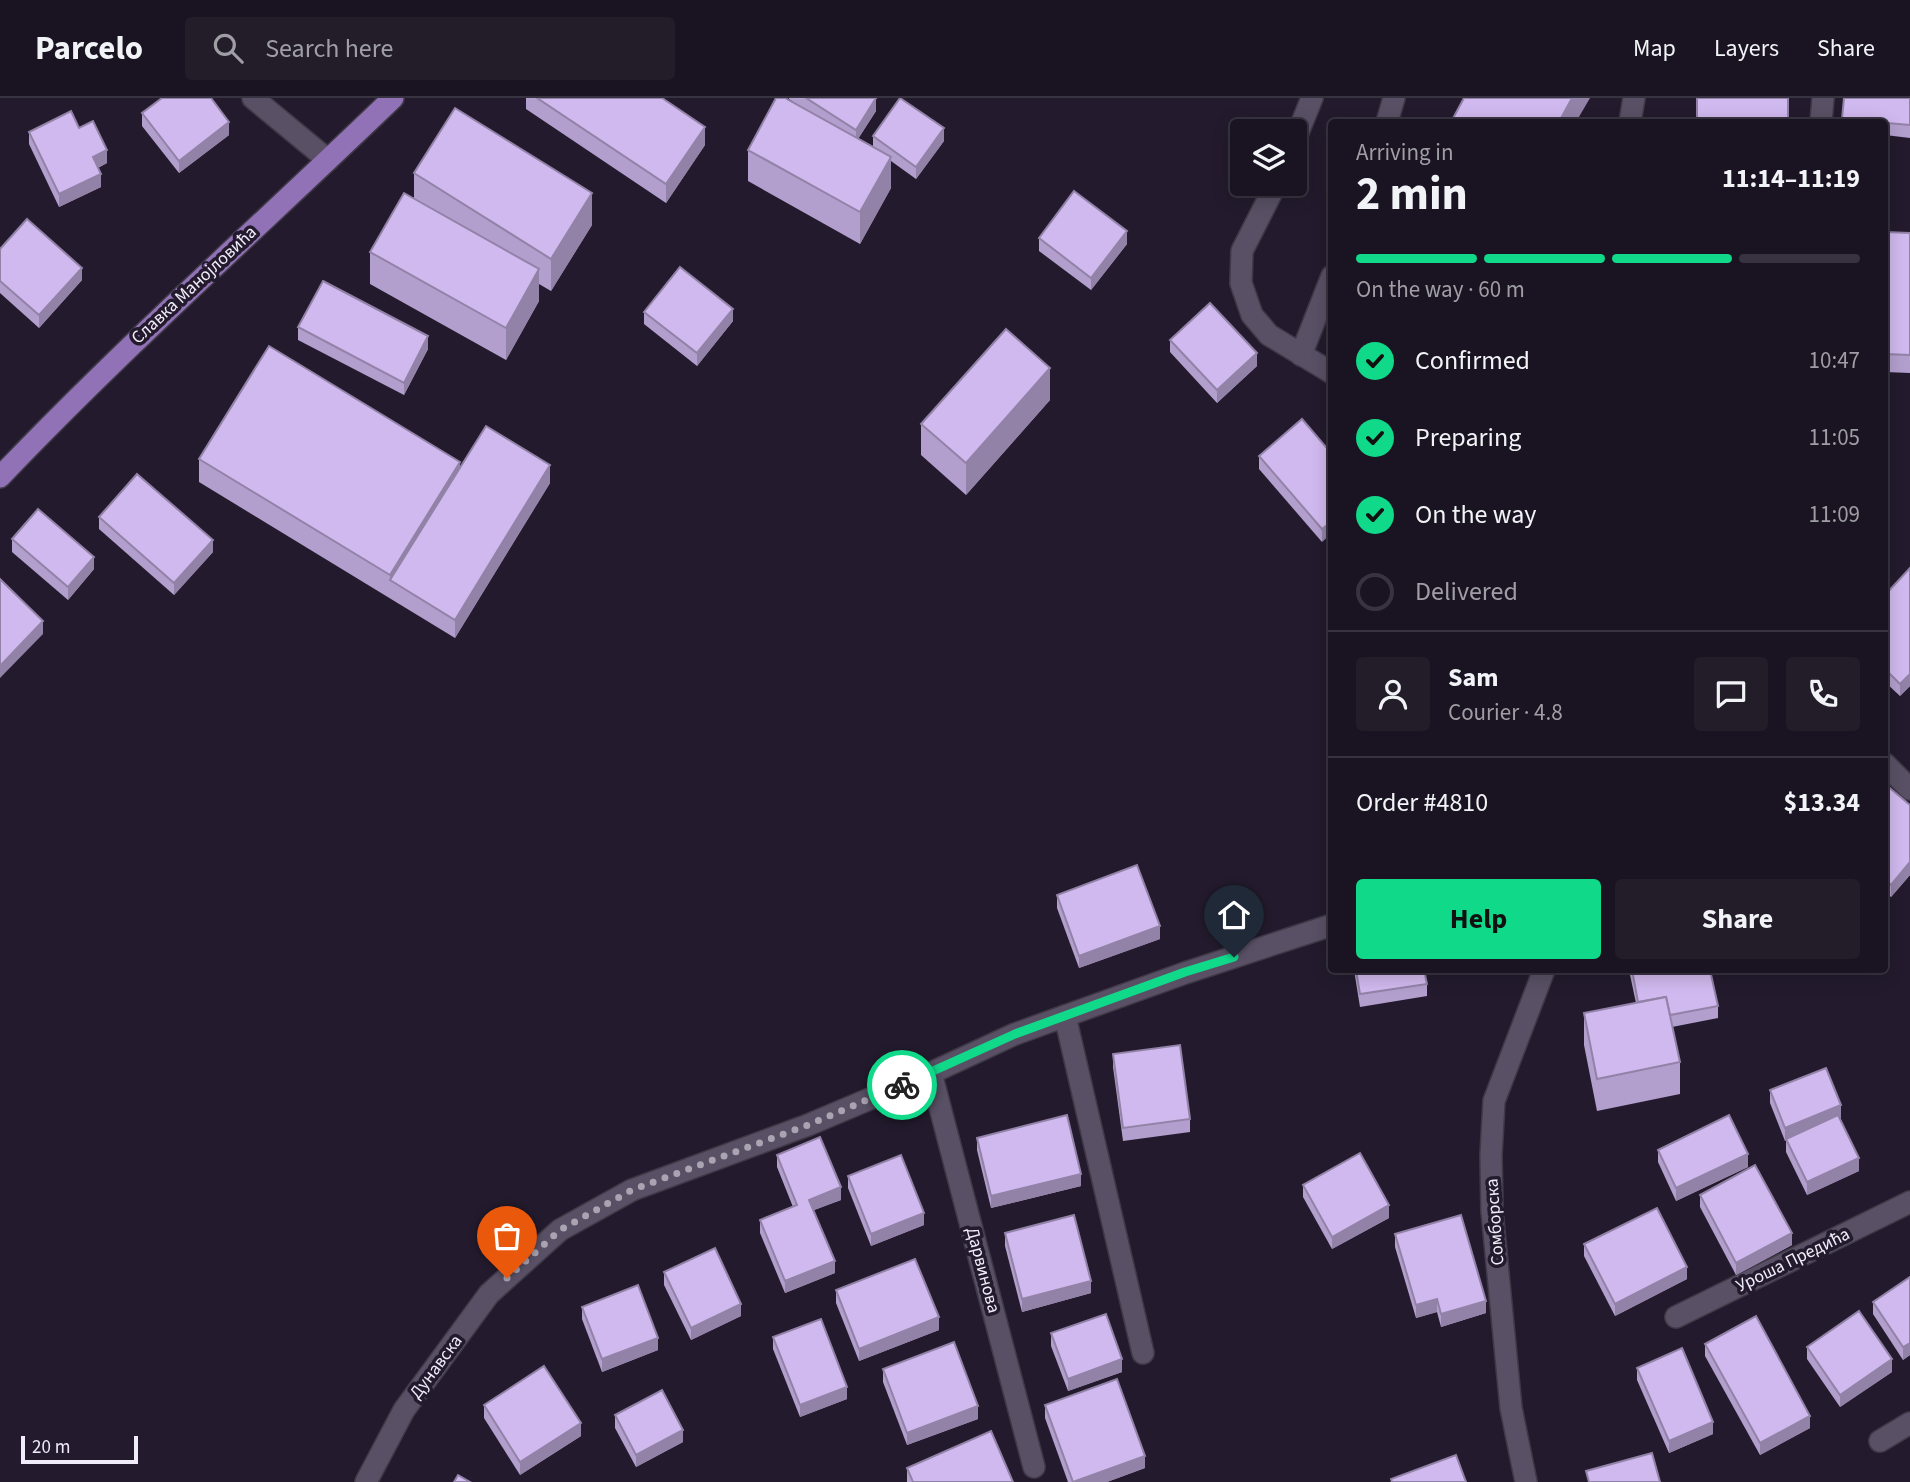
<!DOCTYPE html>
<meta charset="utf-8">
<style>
body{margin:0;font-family:"Source Sans 3",sans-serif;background:#231d2a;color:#f1f3f6;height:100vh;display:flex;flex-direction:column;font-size:26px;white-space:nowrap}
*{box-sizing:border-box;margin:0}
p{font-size:23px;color:#9f9ea5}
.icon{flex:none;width:38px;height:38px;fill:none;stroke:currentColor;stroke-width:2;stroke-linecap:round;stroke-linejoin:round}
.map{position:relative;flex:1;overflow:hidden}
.panel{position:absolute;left:1328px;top:21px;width:560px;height:854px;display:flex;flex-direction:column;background:#1a1422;border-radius:7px;box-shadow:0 4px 18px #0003,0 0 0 2px #383340}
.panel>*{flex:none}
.controls{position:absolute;left:1230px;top:21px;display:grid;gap:14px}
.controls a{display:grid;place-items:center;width:77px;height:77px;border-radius:7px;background:#1a1422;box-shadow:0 4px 18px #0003,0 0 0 2px #383340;font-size:35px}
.scale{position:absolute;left:21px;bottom:18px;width:117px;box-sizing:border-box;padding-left:7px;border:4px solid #f1ecf9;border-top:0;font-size:19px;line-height:24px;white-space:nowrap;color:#f1ecf9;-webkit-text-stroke:5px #231b2d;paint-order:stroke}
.pin{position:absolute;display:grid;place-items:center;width:60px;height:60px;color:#fff;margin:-72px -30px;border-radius:50% 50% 50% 0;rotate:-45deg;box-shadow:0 0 7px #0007}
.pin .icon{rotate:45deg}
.courier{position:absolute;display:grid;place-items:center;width:70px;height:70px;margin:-35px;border:5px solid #11d98a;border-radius:50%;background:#fff;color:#222;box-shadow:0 2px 9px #0007}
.headline em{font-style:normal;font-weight:700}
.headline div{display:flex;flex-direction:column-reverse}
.headline{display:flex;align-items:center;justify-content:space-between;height:119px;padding:0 28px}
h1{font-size:46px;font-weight:700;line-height:52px}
.bar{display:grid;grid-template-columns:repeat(4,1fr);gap:10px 7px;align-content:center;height:84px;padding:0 28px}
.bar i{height:9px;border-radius:5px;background:#383340}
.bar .current{background:#11d98a}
.bar p{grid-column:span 4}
.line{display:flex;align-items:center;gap:18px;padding:0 28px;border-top:2px solid #383340}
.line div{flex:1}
.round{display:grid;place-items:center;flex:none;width:74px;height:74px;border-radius:7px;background:#231d2a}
ol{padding:0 28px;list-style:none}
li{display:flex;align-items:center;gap:21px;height:77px}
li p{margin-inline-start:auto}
li .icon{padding:7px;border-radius:50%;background:#11d98a;color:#111;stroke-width:4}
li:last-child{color:#9f9ea5}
li i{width:38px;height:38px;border:4px solid #383340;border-radius:50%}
.primary-button{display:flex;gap:14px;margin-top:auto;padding:14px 28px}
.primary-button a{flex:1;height:80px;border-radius:7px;background:#11d98a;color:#111;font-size:28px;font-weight:700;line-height:80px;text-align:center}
.primary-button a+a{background:#231d2a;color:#f1f3f6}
header{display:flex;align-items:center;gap:42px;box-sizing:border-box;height:98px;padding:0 35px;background:#1a1422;border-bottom:2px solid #383340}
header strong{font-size:33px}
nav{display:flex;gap:38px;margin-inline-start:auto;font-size:24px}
.search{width:490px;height:63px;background:#231d2a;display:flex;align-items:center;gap:18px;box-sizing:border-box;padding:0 24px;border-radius:7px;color:#9f9ea5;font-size:26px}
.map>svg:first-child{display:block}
</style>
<header>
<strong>Parcelo</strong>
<div class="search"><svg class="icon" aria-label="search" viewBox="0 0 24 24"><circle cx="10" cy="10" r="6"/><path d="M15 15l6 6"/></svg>Search here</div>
<nav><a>Map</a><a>Layers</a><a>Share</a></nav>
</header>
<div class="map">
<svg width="1910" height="1384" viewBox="0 0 1910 1384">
<rect width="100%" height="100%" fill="#231b2d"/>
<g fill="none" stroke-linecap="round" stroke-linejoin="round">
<g stroke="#3f3947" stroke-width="24">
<g id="minor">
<polyline points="253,0 328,62"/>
<polyline points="1387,24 1394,0"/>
<polyline points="1630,24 1634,0"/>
<polyline points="1821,24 1823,0"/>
<polyline points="1295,42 1312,0"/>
<polyline points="1276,86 1242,153 1241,185 1252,217 1269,237 1332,275"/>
<polyline points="1301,257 1332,178"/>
<polyline points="1885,666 1910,691"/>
<polyline points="1065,918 1143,1255"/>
<polyline points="931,975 1034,1369"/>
<polyline points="1676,1219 1910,1104"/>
<polyline points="1880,1343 1910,1325"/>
<polyline points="366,1384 404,1312 489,1196 560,1132 632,1092 808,1027 931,975 1015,936 1185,875 1332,827"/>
<polyline points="1526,1384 1511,1310 1492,1113 1491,1057 1494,1003 1544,872"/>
</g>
</g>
<g stroke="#3f3947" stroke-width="24">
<path id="major" d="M0 379C126 247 262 126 393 0"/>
</g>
<use href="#minor" stroke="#595065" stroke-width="21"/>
<use href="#major" stroke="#9272b7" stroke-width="21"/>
</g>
<g fill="#b39fcd">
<polygon points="526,0 662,0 705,47 666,105 526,11"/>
<polygon points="789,0 876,0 876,13 858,41 873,49 873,38 944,43 916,81 891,63 891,90 860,146 748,83 748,52 800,9 789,1"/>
<polygon points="1844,0 1910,0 1910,40 1885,37 1885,24 1842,24"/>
<polygon points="142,15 229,37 179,75 142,28"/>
<polygon points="79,30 107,65 98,70 101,89 59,109 29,46 29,34"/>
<polygon points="414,75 592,127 551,193 539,186 539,203 506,262 370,186 370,154 414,101"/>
<polygon points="1885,134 1910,135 1910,275 1885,274"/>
<polygon points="1039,140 1127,146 1091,192 1039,153"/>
<polygon points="0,151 82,182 39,230 0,195"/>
<polygon points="644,214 733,223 697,268 644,226"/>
<polygon points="298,229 428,251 404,297 298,242"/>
<polygon points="1170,242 1257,268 1217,305 1170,254"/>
<polygon points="1050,302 966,397 921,357 921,326"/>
<polygon points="1332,356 1322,444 1259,371 1259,358"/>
<polygon points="199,361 460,370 550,385 455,540 199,384"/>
<polygon points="99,419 213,454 174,497 99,431"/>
<polygon points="12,441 94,471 68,502 12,454"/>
<polygon points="1910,470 1910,588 1900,598 1885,584 1885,497"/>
<polygon points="1885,686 1910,707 1910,777 1891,799 1885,794"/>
<polygon points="1057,797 1160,841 1079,870 1057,810"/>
<polygon points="1354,872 1424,872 1427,886 1427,898 1360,909"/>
<polygon points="1629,872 1710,872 1718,908 1718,920 1672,929 1680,964 1680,996 1597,1013 1584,947 1584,915 1636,905"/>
<polygon points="1113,956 1190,1021 1190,1034 1123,1043 1113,969"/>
<polygon points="1770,992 1841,1020 1840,1020 1859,1073 1807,1097 1786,1054 1786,1042 1785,1043 1770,1005"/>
<polygon points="977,1040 1081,1088 991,1110 977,1052"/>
<polygon points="1658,1052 1748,1069 1676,1103 1658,1064"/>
<polygon points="777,1057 841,1102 814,1112 835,1175 785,1195 760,1135 760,1122 793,1109 777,1069"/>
<polygon points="848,1078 924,1127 871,1148 848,1090"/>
<polygon points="1303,1087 1389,1120 1332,1151 1303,1099"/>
<polygon points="1700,1097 1792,1147 1736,1177 1700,1109"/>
<polygon points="1005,1135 1091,1195 1022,1214 1005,1148"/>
<polygon points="1395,1136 1486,1215 1441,1229 1437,1214 1416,1220 1395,1149"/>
<polygon points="1584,1146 1687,1181 1615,1218 1584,1158"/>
<polygon points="664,1174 741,1218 691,1242 664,1187"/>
<polygon points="1910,1179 1910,1257 1903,1262 1873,1216 1873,1204"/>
<polygon points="836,1192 939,1232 859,1263 836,1205"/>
<polygon points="582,1209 658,1252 602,1274 582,1221"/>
<polygon points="1051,1235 1122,1274 1068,1293 1051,1248"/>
<polygon points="773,1239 847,1301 800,1319 773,1251"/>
<polygon points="1705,1246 1810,1330 1760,1357 1705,1258"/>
<polygon points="1807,1249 1892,1274 1840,1309 1807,1261"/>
<polygon points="1637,1270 1713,1336 1669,1355 1637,1282"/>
<polygon points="883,1271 978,1321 907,1347 883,1284"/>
<polygon points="484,1307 581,1338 520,1377 484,1320"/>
<polygon points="1045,1307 1145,1370 1107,1384 1068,1384 1045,1320"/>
<polygon points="615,1317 683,1344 636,1369 615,1330"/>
<polygon points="907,1370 1013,1384 907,1384"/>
</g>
<g fill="#9282a7">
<polygon points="876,0 876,13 856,44 856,32"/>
<polygon points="1572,0 1590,0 1576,24 1559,24"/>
<polygon points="229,24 229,37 179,75 179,63"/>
<polygon points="705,29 705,47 666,105 666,86"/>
<polygon points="944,30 944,43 916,81 916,69"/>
<polygon points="107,52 107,65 93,72 93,59"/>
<polygon points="891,59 891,90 860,146 860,114"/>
<polygon points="101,76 101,89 59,109 59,96"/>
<polygon points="592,95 592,127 551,193 551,161"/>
<polygon points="1127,133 1127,146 1091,192 1091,180"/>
<polygon points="82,170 82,182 39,230 39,217"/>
<polygon points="539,171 539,203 506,262 506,230"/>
<polygon points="733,211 733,223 697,268 697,255"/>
<polygon points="428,238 428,251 404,297 404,285"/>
<polygon points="1257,255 1257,268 1217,305 1217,292"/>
<polygon points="1050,270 1050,302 966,397 966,365"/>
<polygon points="460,364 460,388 390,482 390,477"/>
<polygon points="550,367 550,385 455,540 455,522"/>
<polygon points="1332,423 1332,435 1322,444 1322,431"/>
<polygon points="213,442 213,454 174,497 174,485"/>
<polygon points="94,459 94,471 68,502 68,489"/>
<polygon points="43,523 43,536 0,580 0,568"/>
<polygon points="1910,576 1910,588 1900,598 1900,586"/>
<polygon points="1910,764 1910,777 1891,799 1891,787"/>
<polygon points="1160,828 1160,841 1079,870 1079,858"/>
<polygon points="1841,1007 1841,1020 1785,1043 1785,1030"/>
<polygon points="1748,1056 1748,1069 1676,1103 1676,1090"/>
<polygon points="1859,1060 1859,1073 1807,1097 1807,1084"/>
<polygon points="1081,1076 1081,1088 991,1110 991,1098"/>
<polygon points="841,1089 841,1102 809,1114 809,1102"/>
<polygon points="1389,1107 1389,1120 1332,1151 1332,1139"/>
<polygon points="924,1115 924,1127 871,1148 871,1136"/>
<polygon points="1792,1135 1792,1147 1736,1177 1736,1165"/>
<polygon points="835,1163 835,1175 785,1195 785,1183"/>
<polygon points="1687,1169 1687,1181 1615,1218 1615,1206"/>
<polygon points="1091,1183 1091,1195 1022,1214 1022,1201"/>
<polygon points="1437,1201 1437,1214 1416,1220 1416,1207"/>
<polygon points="1486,1203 1486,1215 1441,1229 1441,1216"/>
<polygon points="741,1206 741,1218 691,1242 691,1230"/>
<polygon points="939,1219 939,1232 859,1263 859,1251"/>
<polygon points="658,1240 658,1252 602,1274 602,1261"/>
<polygon points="1910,1245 1910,1257 1903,1262 1903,1249"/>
<polygon points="1122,1261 1122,1274 1068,1293 1068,1281"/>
<polygon points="1892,1261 1892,1274 1840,1309 1840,1297"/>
<polygon points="847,1289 847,1301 800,1319 800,1307"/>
<polygon points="978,1308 978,1321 907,1347 907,1335"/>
<polygon points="1810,1318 1810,1330 1760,1357 1760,1345"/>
<polygon points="1713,1324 1713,1336 1669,1355 1669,1343"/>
<polygon points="581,1325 581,1338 520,1377 520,1364"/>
<polygon points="683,1332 683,1344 636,1369 636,1357"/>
<polygon points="1145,1358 1145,1370 1107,1384 1073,1384"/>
</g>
<g fill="#d0b9ee" stroke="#9282a7" stroke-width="2">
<polygon points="162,0 211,0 229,24 179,63 142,15"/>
<polygon points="537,0 662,0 705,29 666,86"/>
<polygon points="776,0 785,0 891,59 860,114 748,52"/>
<polygon points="806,0 876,0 856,32"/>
<polygon points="900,0 944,30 916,69 873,38"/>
<polygon points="1464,0 1572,0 1559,24 1451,24"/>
<rect x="1697" y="0" width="91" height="24"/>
<polygon points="1844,0 1910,0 1910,27 1842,21"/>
<polygon points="455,10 592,95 551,161 414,75"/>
<polygon points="71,13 79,30 93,23 107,52 93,59 101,76 59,96 29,34"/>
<polygon points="1074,93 1127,133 1091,180 1039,140"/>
<polygon points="404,95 539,171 506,230 370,154"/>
<polygon points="27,121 82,170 39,217 0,183 0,151"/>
<polygon points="1885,134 1910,135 1910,257 1885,256"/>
<polygon points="680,169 733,211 697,255 644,214"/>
<polygon points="323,183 428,238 404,285 298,229"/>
<polygon points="1210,205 1257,255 1217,292 1170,242"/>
<polygon points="1006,231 1050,270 966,365 921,326"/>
<polygon points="269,248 460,364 390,477 199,361"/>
<polygon points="1302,321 1332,356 1332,423 1322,431 1259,358"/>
<polygon points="486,328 550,367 455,522 390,482"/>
<polygon points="137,376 213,442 174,485 99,419"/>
<polygon points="38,411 94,459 68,489 12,441"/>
<polygon points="1910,470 1910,576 1900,586 1885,571 1885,497"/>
<polygon points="0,481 43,523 0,568"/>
<polygon points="1885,686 1910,707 1910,764 1891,787 1885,781"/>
<polygon points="1137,767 1160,828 1079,858 1057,797"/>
<polygon points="1356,872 1424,872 1427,886 1360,896"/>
<polygon points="1632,872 1710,872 1718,908 1670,917 1666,899 1638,904"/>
<polygon points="1666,899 1680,964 1597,981 1584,915"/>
<polygon points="1180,947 1190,1021 1123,1030 1113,956"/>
<polygon points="1826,970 1841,1007 1785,1030 1770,992"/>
<polygon points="1067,1017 1081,1076 991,1098 977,1040"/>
<polygon points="1729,1017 1748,1056 1676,1090 1658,1052"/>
<polygon points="1838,1017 1859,1060 1807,1084 1786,1041"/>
<polygon points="820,1039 841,1089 809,1102 835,1163 785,1183 760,1122 797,1107 777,1057"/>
<polygon points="1360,1055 1389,1107 1332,1139 1303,1087"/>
<polygon points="901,1057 924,1115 871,1136 848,1078"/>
<polygon points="1755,1067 1792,1135 1736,1165 1700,1097"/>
<polygon points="1657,1110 1687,1169 1615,1206 1584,1146"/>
<polygon points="1074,1117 1091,1183 1022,1201 1005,1135"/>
<polygon points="1461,1117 1486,1203 1441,1216 1437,1201 1416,1207 1395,1136"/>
<polygon points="715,1150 741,1206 691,1230 664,1174"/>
<polygon points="915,1161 939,1219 859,1251 836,1192"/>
<polygon points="1910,1179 1910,1245 1903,1249 1873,1204"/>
<polygon points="638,1187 658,1240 602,1261 582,1209"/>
<polygon points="1859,1213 1892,1261 1840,1297 1807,1249"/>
<polygon points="1106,1216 1122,1261 1068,1281 1051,1235"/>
<polygon points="1756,1218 1810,1318 1760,1345 1705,1246"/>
<polygon points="821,1221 847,1289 800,1307 773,1239"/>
<polygon points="954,1244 978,1308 907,1335 883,1271"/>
<polygon points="1682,1250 1713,1324 1669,1343 1637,1270"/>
<polygon points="544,1268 581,1325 520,1364 484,1307"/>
<polygon points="1117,1281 1145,1358 1073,1384 1045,1307"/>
<polygon points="662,1292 683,1332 636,1357 615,1317"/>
<polygon points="991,1333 1013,1384 913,1384 907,1370"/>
<polygon points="1652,1355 1660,1384 1589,1384 1586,1373"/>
<polygon points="1456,1357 1466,1384 1392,1384 1391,1381"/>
<polygon points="458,1377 470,1384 454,1384"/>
</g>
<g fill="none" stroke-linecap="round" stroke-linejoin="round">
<polyline stroke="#a9a3b2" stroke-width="7" stroke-dasharray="0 12.6" points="507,1180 560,1132 632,1092 808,1027 902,987"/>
<polyline stroke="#11d98a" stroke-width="9" points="902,987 1015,936 1185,874 1234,859"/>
</g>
<g text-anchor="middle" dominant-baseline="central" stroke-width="7" stroke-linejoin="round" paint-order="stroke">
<g font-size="18" fill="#f1ecf9" stroke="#231b2d">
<text transform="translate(194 187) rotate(-43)">Славка Манојловића</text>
<text transform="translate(1495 1124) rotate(-94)">Сомборска</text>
<text transform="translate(1793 1162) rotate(-26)">Уроша Предића</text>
<text transform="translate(983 1172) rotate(75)">Дарвинова</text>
<text transform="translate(436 1269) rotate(-53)">Дунавска</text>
</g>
</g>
</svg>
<div class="controls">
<a><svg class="icon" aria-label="layers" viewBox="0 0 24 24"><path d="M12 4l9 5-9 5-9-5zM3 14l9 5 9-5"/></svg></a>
</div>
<div class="scale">20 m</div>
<div class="pin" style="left:507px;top:1180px;background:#ea580c"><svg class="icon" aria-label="bag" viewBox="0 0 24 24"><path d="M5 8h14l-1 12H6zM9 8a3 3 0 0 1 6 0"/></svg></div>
<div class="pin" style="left:1234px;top:859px;background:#1f2937"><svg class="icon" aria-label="home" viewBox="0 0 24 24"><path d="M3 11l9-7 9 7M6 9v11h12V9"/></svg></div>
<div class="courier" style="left:902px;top:987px"><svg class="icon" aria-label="bike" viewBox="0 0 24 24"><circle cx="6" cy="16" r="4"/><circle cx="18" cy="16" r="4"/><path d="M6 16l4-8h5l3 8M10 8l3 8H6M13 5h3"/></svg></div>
<section class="panel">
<div class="headline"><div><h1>2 min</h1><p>Arriving in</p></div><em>11:14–11:19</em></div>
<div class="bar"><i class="current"></i><i class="current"></i><i class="current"></i><i></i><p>On the way · 60 m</p></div>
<ol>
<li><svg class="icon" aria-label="check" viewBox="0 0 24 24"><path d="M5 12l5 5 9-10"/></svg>Confirmed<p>10:47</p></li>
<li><svg class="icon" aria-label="check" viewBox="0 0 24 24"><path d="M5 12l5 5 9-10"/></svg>Preparing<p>11:05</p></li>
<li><svg class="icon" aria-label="check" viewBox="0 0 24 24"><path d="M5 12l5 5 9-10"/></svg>On the way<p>11:09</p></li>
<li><i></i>Delivered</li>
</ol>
<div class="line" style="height:126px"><a class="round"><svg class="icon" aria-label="person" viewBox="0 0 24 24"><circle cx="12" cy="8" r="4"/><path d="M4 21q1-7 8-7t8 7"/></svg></a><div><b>Sam</b><p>Courier · 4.8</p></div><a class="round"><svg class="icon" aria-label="chat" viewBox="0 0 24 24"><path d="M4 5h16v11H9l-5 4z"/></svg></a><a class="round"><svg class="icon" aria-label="phone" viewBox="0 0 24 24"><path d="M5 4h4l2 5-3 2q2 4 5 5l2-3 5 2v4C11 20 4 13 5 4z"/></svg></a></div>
<div class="line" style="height:91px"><div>Order #4810</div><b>$13.34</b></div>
<div class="primary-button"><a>Help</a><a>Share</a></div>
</section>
</div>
